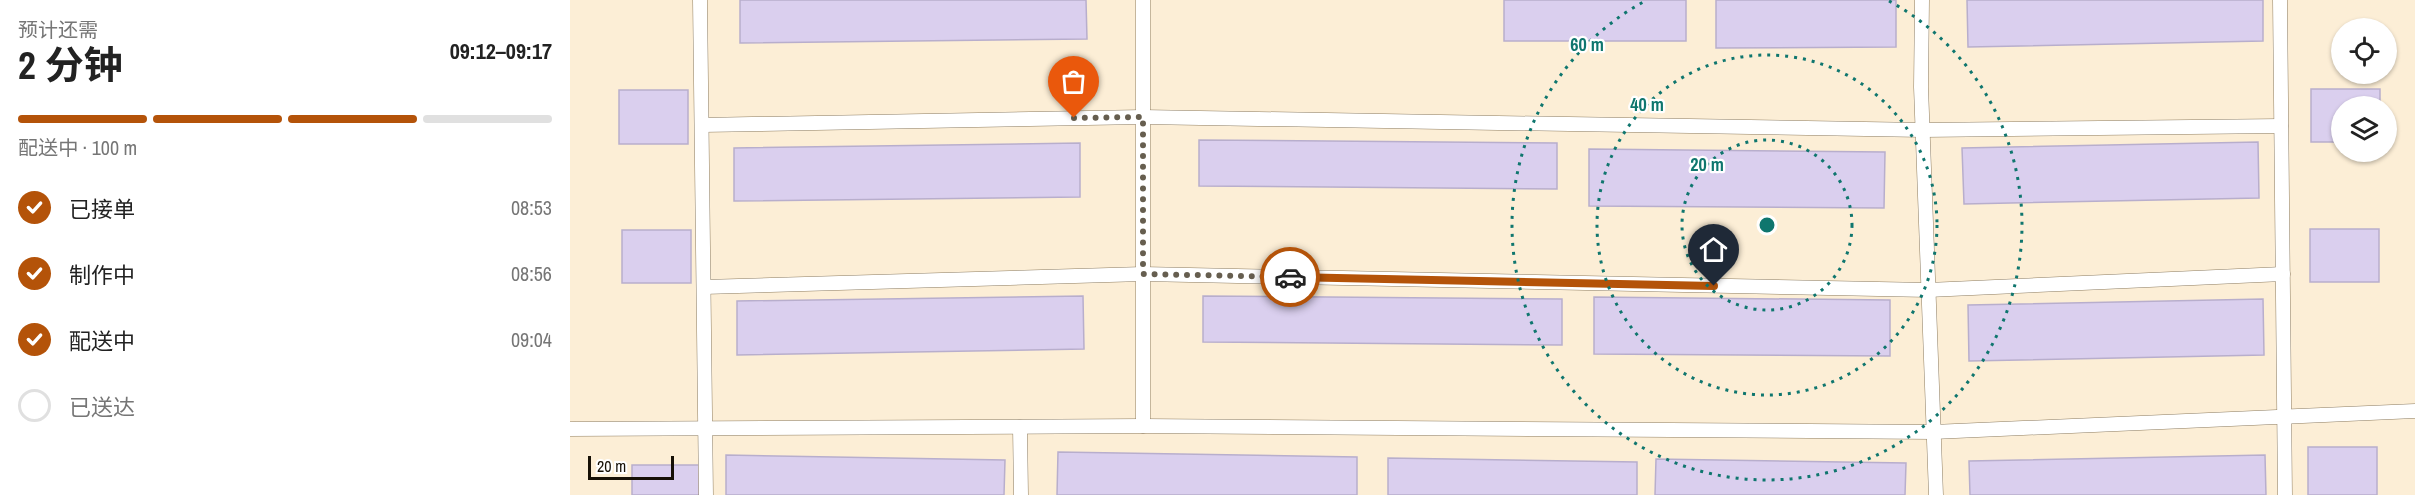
<!DOCTYPE html>
<html lang="zh">
<meta charset="utf-8">
<style>
body{margin:0;font-family:"Archivo Narrow","Noto Sans SC",sans-serif;background:#f6f6f6;color:#222;height:100vh;display:flex;flex-direction:column;font-size:22px;white-space:nowrap}
*{box-sizing:border-box;margin:0}
p{font-size:20px;color:#767676}
.icon{flex:none;width:33px;height:33px;fill:none;stroke:currentColor;stroke-width:2;stroke-linecap:round;stroke-linejoin:round}
.map{position:relative;flex:1;overflow:hidden}
.side{display:flex;flex-direction:column;background:#fff;width:570px}
.side>*{flex:none}
.buttons{position:absolute;left:1761px;top:18px;display:grid;gap:12px}
.buttons a{display:grid;place-items:center;width:66px;height:66px;border-radius:50%;background:#fff;box-shadow:0 2px 4px #0004;font-size:30px}
.scale{position:absolute;left:18px;bottom:15px;width:86px;box-sizing:border-box;padding-left:6px;border:3px solid #161006;border-top:0;font-size:16px;line-height:21px;white-space:nowrap;color:#161006;-webkit-text-stroke:4px #fff;paint-order:stroke}
.pin{position:absolute;display:grid;place-items:center;width:51px;height:51px;color:#fff;margin:-62px -26px;border-radius:50% 50% 50% 0;rotate:-45deg;box-shadow:0 0 6px #0007}
.pin .icon{rotate:45deg}
.courier{position:absolute;display:grid;place-items:center;width:60px;height:60px;margin:-30px;border:4px solid #b45309;border-radius:50%;background:#fff;color:#222;box-shadow:0 2px 8px #0007}
.headline em{font-style:normal;font-weight:700}
.headline div{display:flex;flex-direction:column-reverse}
.headline{display:flex;align-items:center;justify-content:space-between;height:102px;padding:0 18px}
h1{font-size:39px;font-weight:700;line-height:45px}
.bar{display:grid;grid-template-columns:repeat(4,1fr);gap:9px 6px;align-content:center;height:72px;padding:0 18px}
.bar i{height:8px;border-radius:4px;background:#e0e0e0}
.bar .active{background:#b45309}
.bar p{grid-column:span 4}
ol{padding:0 18px;list-style:none}
li{display:flex;align-items:center;gap:18px;height:66px}
li p{margin-inline-start:auto}
li .icon{padding:6px;border-radius:50%;background:#b45309;color:#fff;stroke-width:4}
li:last-child{color:#767676}
li i{width:33px;height:33px;border:3px solid #e0e0e0;border-radius:50%}
main{display:flex;flex:1;min-height:0}
.map>svg:first-child{display:block}
</style>
<main>
<section class="side">
<div class="headline"><div><h1>2 分钟</h1><p>预计还需</p></div><em>09:12–09:17</em></div>
<div class="bar"><i class="active"></i><i class="active"></i><i class="active"></i><i></i><p>配送中 · 100 m</p></div>
<ol>
<li><svg class="icon" aria-label="check" viewBox="0 0 24 24"><path d="M5 12l5 5 9-10"/></svg>已接单<p>08:53</p></li>
<li><svg class="icon" aria-label="check" viewBox="0 0 24 24"><path d="M5 12l5 5 9-10"/></svg>制作中<p>08:56</p></li>
<li><svg class="icon" aria-label="check" viewBox="0 0 24 24"><path d="M5 12l5 5 9-10"/></svg>配送中<p>09:04</p></li>
<li><i></i>已送达</li>
</ol>
</section>
<div class="map">
<svg width="1845" height="495" viewBox="0 0 1845 495">
<rect width="100%" height="100%" fill="#fceed6"/>
<g fill="#dacfee" stroke="#b8aecc" stroke-width="1.5">
<polygon points="170,0 516,0 517,39 170,43"/>
<rect x="934" y="0" width="182" height="41"/>
<polygon points="1146,0 1326,0 1326,47 1146,48"/>
<polygon points="1397,0 1693,0 1693,41 1398,47"/>
<polygon points="1741,89 1810,89 1810,106 1772,106 1772,142 1741,142"/>
<rect x="49" y="90" width="69" height="54"/>
<polygon points="629,140 987,143 987,189 629,186"/>
<polygon points="1688,142 1689,198 1394,204 1392,148"/>
<polygon points="510,143 510,197 164,201 164,148"/>
<polygon points="1019,149 1315,152 1314,208 1019,206"/>
<rect x="1740" y="229" width="69" height="53"/>
<rect x="52" y="230" width="69" height="53"/>
<polygon points="513,296 514,349 167,355 167,301"/>
<polygon points="633,296 992,299 992,345 633,342"/>
<polygon points="1024,297 1320,300 1320,356 1024,354"/>
<polygon points="1693,299 1694,355 1399,361 1398,305"/>
<rect x="1738" y="447" width="69" height="48"/>
<polygon points="488,452 787,457 787,495 487,495"/>
<polygon points="156,455 435,460 434,495 156,495"/>
<polygon points="1695,455 1696,495 1400,495 1399,461"/>
<polygon points="818,458 1067,462 1067,495 818,495"/>
<polygon points="1086,459 1336,463 1335,495 1085,495"/>
<rect x="62" y="465" width="69" height="30"/>
</g>
<g fill="none" stroke-linecap="round" stroke-linejoin="round">
<g stroke="#8e7e63" stroke-width="15">
<g id="lane">
<polyline points="130,0 136,495"/>
<polyline points="573,0 573,426"/>
<polyline points="1352,0 1351,87 1366,495"/>
<polyline points="1710,0 1715,495"/>
<polyline points="132,125 573,117 1353,130 1711,126"/>
<polyline points="134,287 573,274 1358,290 1713,274"/>
<polyline points="450,427 451,495"/>
<polyline points="0,429 573,426 1363,432 1845,411"/>
</g>
</g>
<use href="#lane" stroke="#fff" stroke-width="14"/>
</g>
<g fill="none" stroke-linecap="round" stroke-linejoin="round">
<polyline stroke="#665e4f" stroke-width="6" stroke-dasharray="0 10.8" points="504,118 573,117 573,274 720,277"/>
<polyline stroke="#b45309" stroke-width="8" points="720,277 1144,286"/>
</g>
<g fill="none" stroke="#0f766e" stroke-width="3" stroke-dasharray="3 6">
<circle cx="1197" cy="225" r="85"/>
<circle cx="1197" cy="225" r="170"/>
<path d="M1319 1A255 255 0 1 1 1075 1"/>
</g>
<circle cx="1197" cy="225" r="9" fill="#0f766e" stroke="#fff" stroke-width="3"/>
<g font-size="18" text-anchor="middle" font-weight="bold" fill="#0f766e" stroke="#fff" stroke-width="4.5" stroke-linejoin="round" paint-order="stroke">
<text x="1017" y="51">60 m</text>
<text x="1077" y="111">40 m</text>
<text x="1137" y="171">20 m</text>
</g>
</svg>
<div class="buttons">
<a><svg class="icon" aria-label="locate" viewBox="0 0 24 24"><circle cx="12" cy="12" r="6"/><path d="M12 2v4M12 18v4M2 12h4M18 12h4"/></svg></a>
<a><svg class="icon" aria-label="layers" viewBox="0 0 24 24"><path d="M12 4l9 5-9 5-9-5zM3 14l9 5 9-5"/></svg></a>
</div>
<div class="scale">20 m</div>
<div class="pin" style="left:504px;top:118px;background:#ea580c"><svg class="icon" aria-label="bag" viewBox="0 0 24 24"><path d="M5 8h14l-1 12H6zM9 8a3 3 0 0 1 6 0"/></svg></div>
<div class="pin" style="left:1144px;top:286px;background:#1f2937"><svg class="icon" aria-label="home" viewBox="0 0 24 24"><path d="M3 11l9-7 9 7M6 9v11h12V9"/></svg></div>
<div class="courier" style="left:720px;top:277px"><svg class="icon" aria-label="car" viewBox="0 0 24 24"><path d="M5 17H2v-5l4-1 3-4h7l3 4 3 1v5h-3M9 17h6M6 11h13"/><circle cx="7" cy="17" r="2"/><circle cx="17" cy="17" r="2"/></svg></div>
</div>
</main>
